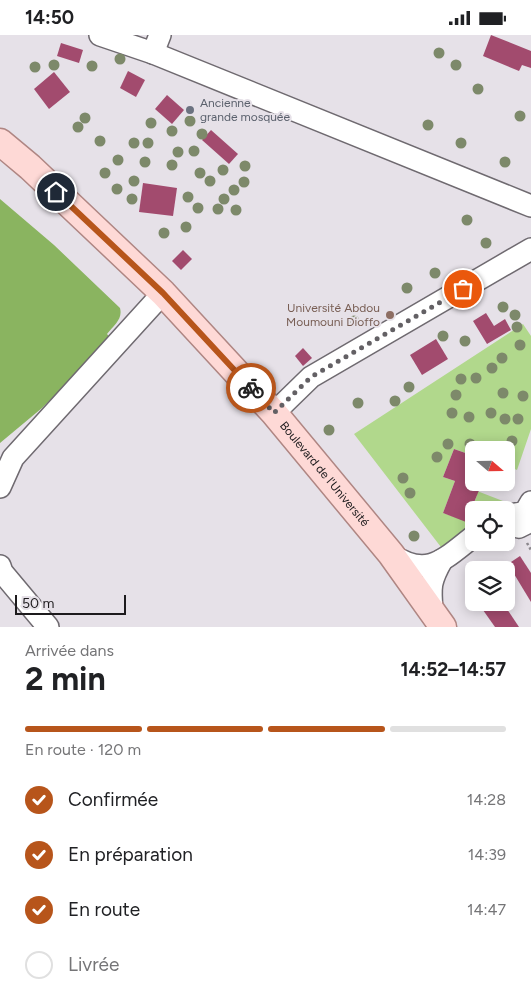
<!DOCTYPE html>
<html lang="fr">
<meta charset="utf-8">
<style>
body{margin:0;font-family:Figtree,sans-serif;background:#f6f6f6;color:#202124;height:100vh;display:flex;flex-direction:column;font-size:19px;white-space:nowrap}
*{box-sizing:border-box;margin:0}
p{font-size:16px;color:#757577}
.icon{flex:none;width:28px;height:28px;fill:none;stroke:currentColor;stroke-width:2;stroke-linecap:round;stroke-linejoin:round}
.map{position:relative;height:592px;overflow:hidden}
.details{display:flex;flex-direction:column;background:#fff;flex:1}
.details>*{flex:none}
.needle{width:32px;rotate:110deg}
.buttons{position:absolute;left:465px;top:406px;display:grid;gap:10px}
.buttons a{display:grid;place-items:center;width:50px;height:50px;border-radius:8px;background:#fff;box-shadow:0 2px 12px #0003;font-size:25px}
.scale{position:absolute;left:15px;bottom:12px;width:111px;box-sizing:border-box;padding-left:5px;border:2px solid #1d1b1d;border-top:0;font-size:14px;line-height:18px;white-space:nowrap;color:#1d1b1d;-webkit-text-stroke:4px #e6e1e8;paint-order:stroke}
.pin{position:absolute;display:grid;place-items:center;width:42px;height:42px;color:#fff;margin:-21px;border:2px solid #fff;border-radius:50%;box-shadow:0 1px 5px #0007}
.courier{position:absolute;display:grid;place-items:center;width:50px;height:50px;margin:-25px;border:4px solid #b7551b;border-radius:50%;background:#fff;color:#222;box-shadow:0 1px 6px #0007}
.headline em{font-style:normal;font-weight:700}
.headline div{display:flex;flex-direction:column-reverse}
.headline{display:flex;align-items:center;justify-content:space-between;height:85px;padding:0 25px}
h1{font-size:32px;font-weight:700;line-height:38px}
.bar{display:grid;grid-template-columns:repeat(4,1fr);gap:8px 5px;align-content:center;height:60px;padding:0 25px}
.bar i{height:6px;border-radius:4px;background:#e0e0e0}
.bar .selected{background:#b7551b}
.bar p{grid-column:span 4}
ol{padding:0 25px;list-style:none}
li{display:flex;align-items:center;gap:15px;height:55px}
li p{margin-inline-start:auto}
li .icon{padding:5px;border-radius:50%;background:#b7551b;color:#fff;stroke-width:4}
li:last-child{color:#757577}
li i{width:28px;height:28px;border:2px solid #e0e0e0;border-radius:50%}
.status{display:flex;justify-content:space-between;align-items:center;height:35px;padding:0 25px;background:#fff;direction:ltr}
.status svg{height:14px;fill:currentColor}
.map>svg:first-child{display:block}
</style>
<div class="status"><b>14:50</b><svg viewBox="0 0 49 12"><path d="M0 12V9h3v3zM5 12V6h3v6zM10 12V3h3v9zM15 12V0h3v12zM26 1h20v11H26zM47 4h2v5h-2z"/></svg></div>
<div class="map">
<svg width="531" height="592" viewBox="0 0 531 592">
<rect width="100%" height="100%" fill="#e6e1e8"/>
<polygon fill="#b1d88c" points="523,289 531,301 531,394 517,435 506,430 506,415 474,415 474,421 454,414 443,442 455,446 443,478 467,486 477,460 459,449 513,470 506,475 474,475 474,493 444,516 354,399"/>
<path fill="#8ab460" d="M0 164 54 210 120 273C123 284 114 290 107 299L112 305 42 373 0 408Z"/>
<g fill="#a24b6e">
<polygon points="491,0 531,16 531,33 522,30 519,36 483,21"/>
<polygon points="61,8 83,15 79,28 57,21"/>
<polygon points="128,36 145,45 136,62 120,53"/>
<polygon points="54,37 70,57 49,74 34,54"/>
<polygon points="167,60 184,75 172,89 155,74"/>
<polygon points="211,95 238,119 229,129 202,105"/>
<polygon points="143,148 177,153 173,181 139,177"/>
<polygon points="183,215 192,224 181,235 172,226"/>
<polygon points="486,278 494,291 505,284 511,295 487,309 473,286"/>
<polygon points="436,304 448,324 422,340 410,320"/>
<polygon points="303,313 312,323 303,331 295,321"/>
<polygon points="454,414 474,421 469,434 474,436 474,448 482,448 466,487 443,478 455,446 443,442"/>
<polygon points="520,521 531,538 531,567 508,529"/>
<polygon points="478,568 503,568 519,592 495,592"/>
</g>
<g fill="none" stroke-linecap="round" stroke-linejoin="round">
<g stroke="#6f6a70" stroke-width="24">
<g id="minor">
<polyline points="100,0 153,18 531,171"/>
<polyline points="153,18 160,0"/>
<polyline points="274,378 311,342 531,214"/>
<polyline points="0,452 13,423 163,258"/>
<polyline points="524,479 521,478 515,479 513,485 515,489 519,492 525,489 527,483 524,479 531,467"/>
<path d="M392 520C428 544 444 524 474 501"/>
<polyline points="0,531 2,537 48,592"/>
<path d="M432 575C430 552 430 546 442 525"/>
</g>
</g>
<g stroke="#af8683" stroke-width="29">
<g id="major">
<path id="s1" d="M0 107 30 132 163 258 274 378 391 519 443 592"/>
</g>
</g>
<polyline stroke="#8c888d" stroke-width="2.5" stroke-dasharray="2.5 2.5" stroke-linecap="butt" points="527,508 531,515"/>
<use href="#minor" stroke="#fff" stroke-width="21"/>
<use href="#major" stroke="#fed9d6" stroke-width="26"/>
</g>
<g fill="#7d896a">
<circle cx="439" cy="18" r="5.5"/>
<circle cx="120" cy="24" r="5.5"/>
<circle cx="54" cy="30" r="5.5"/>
<circle cx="456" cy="30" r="5.5"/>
<circle cx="92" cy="31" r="5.5"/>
<circle cx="35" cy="32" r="5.5"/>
<circle cx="478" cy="54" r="5.5"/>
<circle cx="520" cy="81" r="5.5"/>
<circle cx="85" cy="83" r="5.5"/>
<circle cx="190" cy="86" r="5.5"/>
<circle cx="151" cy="88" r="5.5"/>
<circle cx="428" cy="90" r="5.5"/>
<circle cx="78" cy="92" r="5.5"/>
<circle cx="172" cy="96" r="5.5"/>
<circle cx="202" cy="99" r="5.5"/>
<circle cx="100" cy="106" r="5.5"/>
<circle cx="134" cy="108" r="5.5"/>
<circle cx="148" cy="108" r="5.5"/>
<circle cx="461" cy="108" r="5.5"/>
<circle cx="194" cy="116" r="5.5"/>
<circle cx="178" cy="117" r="5.5"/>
<circle cx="118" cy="125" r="5.5"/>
<circle cx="145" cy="127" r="5.5"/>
<circle cx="505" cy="127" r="5.5"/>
<circle cx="172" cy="130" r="5.5"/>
<circle cx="245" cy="131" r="5.5"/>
<circle cx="223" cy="135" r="5.5"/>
<circle cx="105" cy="138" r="5.5"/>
<circle cx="200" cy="138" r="5.5"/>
<circle cx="134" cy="146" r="5.5"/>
<circle cx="210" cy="146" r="5.5"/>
<circle cx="244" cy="147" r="5.5"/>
<circle cx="117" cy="154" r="5.5"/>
<circle cx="234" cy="155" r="5.5"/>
<circle cx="188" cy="162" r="5.5"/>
<circle cx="132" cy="164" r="5.5"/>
<circle cx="224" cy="164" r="5.5"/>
<circle cx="198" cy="173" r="5.5"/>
<circle cx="218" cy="174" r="5.5"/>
<circle cx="236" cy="175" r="5.5"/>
<circle cx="467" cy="185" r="5.5"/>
<circle cx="186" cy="192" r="5.5"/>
<circle cx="164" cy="198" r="5.5"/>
<circle cx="486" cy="208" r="5.5"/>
<circle cx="435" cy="238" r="5.5"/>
<circle cx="407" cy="253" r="5.5"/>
<circle cx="503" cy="272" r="5.5"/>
<circle cx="515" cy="280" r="5.5"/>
<circle cx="354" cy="286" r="5.5"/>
<circle cx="517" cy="292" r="5.5"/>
<circle cx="443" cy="301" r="5.5"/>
<circle cx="465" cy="306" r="5.5"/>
<circle cx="520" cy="310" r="5.5"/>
<circle cx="502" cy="323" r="5.5"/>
<circle cx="492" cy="333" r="5.5"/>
<circle cx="476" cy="343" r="5.5"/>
<circle cx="461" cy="344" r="5.5"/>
<circle cx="409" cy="352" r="5.5"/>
<circle cx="503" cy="358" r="5.5"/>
<circle cx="456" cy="360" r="5.5"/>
<circle cx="523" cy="361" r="5.5"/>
<circle cx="395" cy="366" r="5.5"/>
<circle cx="358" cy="368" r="5.5"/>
<circle cx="452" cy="378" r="5.5"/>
<circle cx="491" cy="378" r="5.5"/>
<circle cx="469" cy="382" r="5.5"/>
<circle cx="505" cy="384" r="5.5"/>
<circle cx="518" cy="384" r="5.5"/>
<circle cx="329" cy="395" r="5.5"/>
<circle cx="512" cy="406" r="5.5"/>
<circle cx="448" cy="409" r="5.5"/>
<circle cx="470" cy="409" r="5.5"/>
<circle cx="437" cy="422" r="5.5"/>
<circle cx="403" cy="443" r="5.5"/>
<circle cx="410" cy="458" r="5.5"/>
<circle cx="414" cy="501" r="5.5"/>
</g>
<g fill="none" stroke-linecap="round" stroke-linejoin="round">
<polyline stroke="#636064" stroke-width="5" stroke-dasharray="0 9" points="251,353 274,378 311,342 463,254"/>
<polyline stroke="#b7551b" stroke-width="6" points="56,157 163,258 251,353"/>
</g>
<circle fill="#6b7280" stroke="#e6e1e8" stroke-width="2" cx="190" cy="75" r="5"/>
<circle fill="#8d6e63" stroke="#e6e1e8" stroke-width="2" cx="390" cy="280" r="5"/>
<g text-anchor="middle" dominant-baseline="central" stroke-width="4" stroke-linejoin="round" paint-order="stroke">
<g font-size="12" fill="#5b616d" stroke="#e6e1e8" text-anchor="start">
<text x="200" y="68">Ancienne<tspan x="200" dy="14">grande mosquée</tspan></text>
</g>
<g font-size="12" fill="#785e54" stroke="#e6e1e8" text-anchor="end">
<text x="380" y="273">Université Abdou<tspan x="380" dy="14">Moumouni Dioffo</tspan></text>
</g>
<g font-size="12" fill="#1d1b1d" stroke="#e6e1e8">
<text stroke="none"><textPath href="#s1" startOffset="465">Boulevard de l'Université</textPath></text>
</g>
</g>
</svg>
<div class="buttons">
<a><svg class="needle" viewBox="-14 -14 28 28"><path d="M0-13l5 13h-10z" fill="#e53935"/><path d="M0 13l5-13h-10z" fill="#757577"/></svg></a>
<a><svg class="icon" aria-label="locate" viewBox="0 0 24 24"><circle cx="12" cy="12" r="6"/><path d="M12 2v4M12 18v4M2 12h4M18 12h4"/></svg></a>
<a><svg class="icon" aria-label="layers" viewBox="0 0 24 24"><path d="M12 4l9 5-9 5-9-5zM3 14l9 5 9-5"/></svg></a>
</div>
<div class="scale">50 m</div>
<div class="pin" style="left:463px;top:254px;background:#ea580c"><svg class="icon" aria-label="bag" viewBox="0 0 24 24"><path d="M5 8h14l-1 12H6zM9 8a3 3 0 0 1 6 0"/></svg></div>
<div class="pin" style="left:56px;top:157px;background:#1f2937"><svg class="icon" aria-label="home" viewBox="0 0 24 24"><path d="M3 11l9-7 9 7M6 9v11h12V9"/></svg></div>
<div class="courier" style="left:251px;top:353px"><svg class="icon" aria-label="bike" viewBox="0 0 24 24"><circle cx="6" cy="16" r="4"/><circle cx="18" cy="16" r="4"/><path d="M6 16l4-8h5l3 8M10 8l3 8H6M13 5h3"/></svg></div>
</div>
<section class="details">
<div class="headline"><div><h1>2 min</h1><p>Arrivée dans</p></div><em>14:52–14:57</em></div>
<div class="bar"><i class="selected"></i><i class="selected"></i><i class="selected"></i><i></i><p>En route · 120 m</p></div>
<ol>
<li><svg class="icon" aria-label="check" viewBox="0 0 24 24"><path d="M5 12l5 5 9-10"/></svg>Confirmée<p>14:28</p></li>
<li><svg class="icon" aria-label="check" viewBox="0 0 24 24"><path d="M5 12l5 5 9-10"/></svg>En préparation<p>14:39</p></li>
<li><svg class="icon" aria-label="check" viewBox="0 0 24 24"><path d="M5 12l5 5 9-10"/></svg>En route<p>14:47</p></li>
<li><i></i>Livrée</li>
</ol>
</section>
